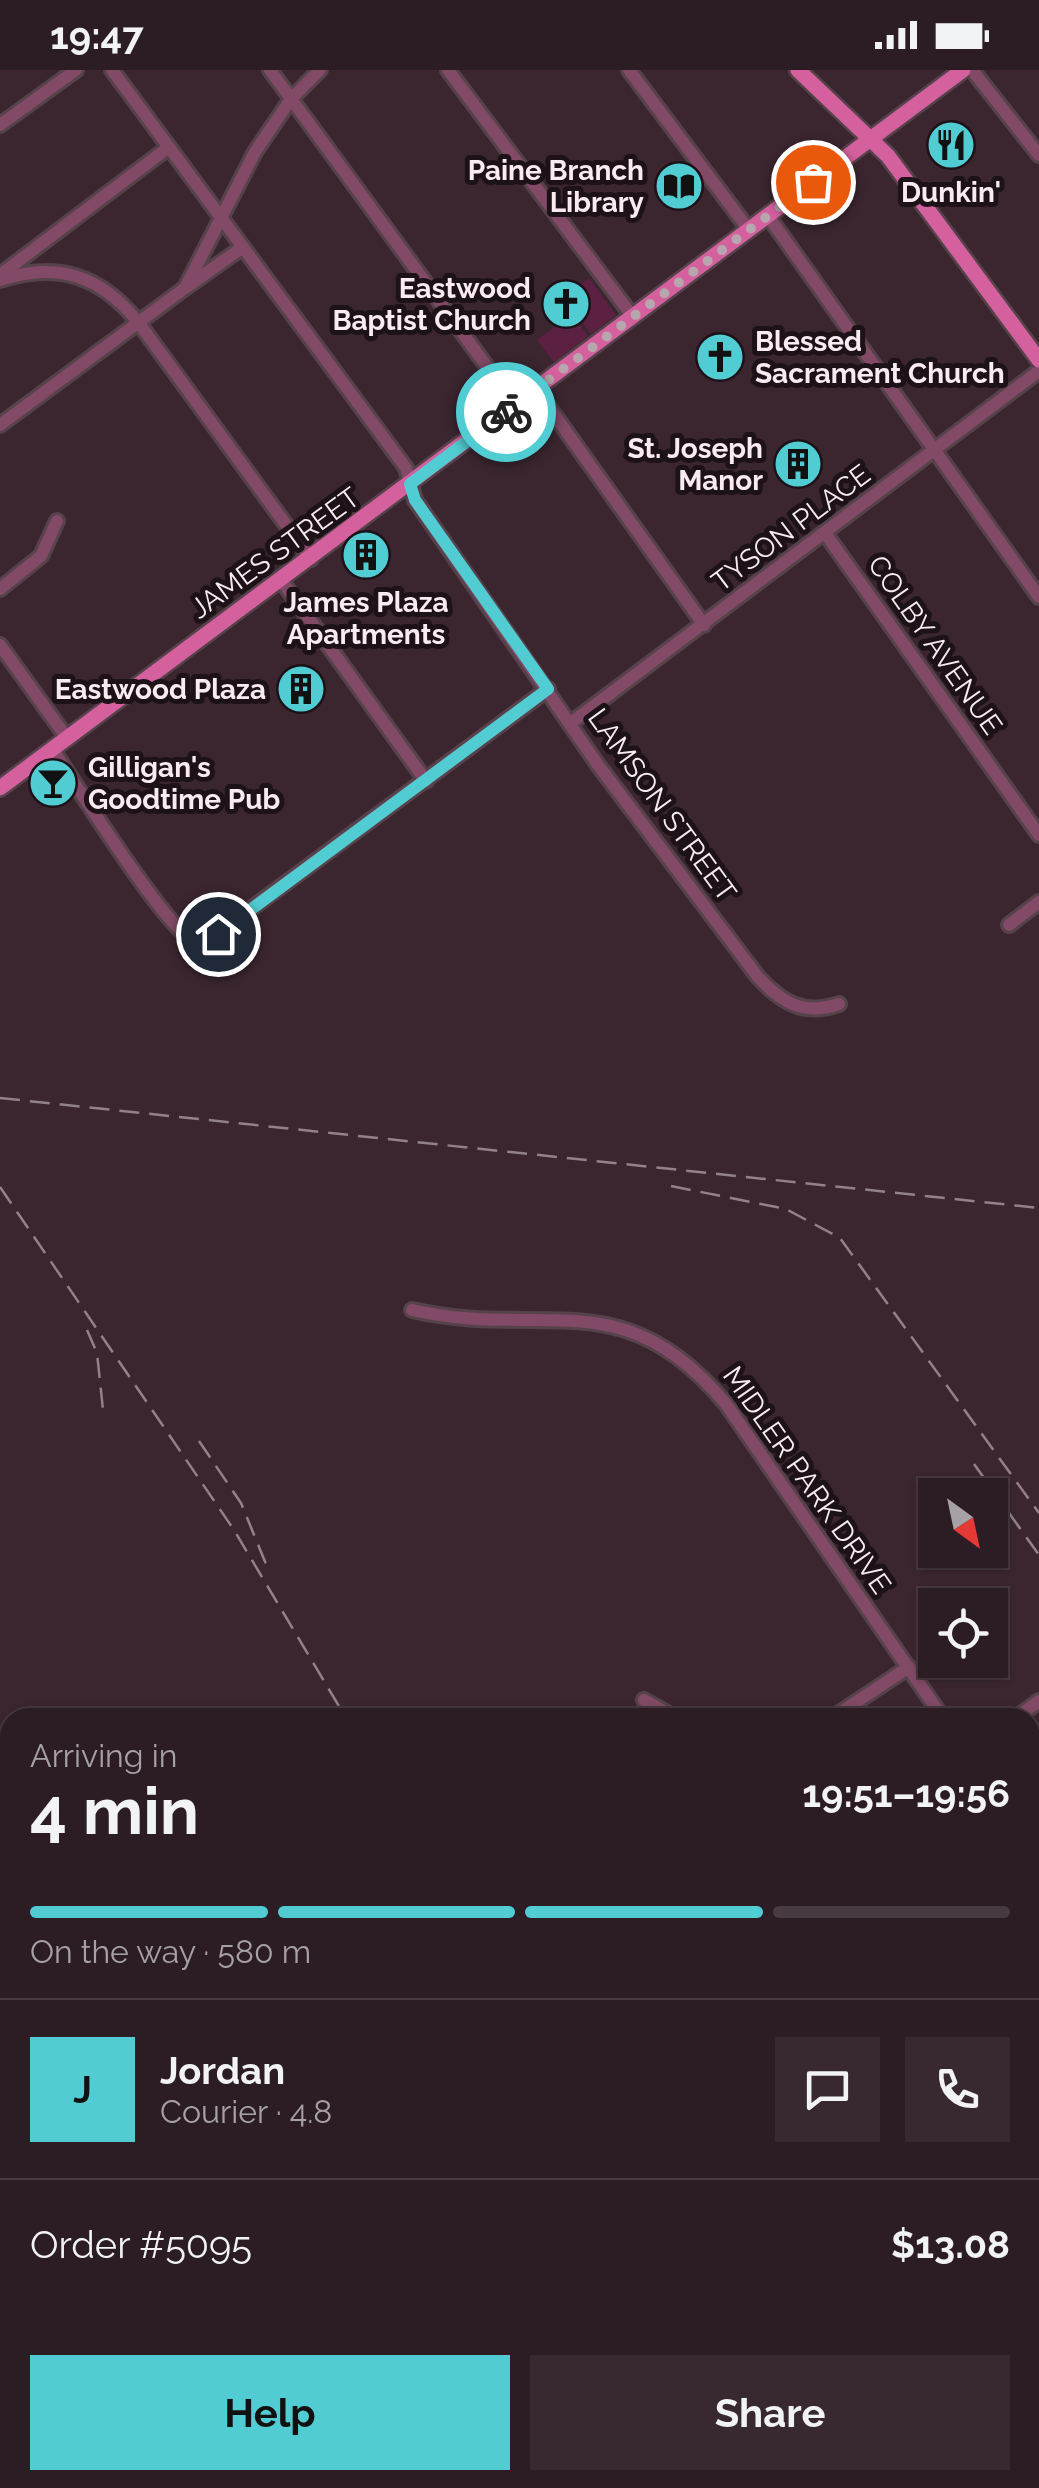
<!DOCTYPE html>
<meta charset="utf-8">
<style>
body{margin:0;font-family:Raleway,sans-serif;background:#382931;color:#f1f3f6;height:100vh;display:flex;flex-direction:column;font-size:38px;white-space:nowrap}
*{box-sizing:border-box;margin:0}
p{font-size:32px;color:#a6a1a6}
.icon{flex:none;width:55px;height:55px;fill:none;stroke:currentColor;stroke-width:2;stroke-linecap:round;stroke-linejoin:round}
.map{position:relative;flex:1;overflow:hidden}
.panel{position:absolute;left:0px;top:1638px;width:1040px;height:782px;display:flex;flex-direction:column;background:#2c1c24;border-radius:30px 30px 0 0;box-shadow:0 2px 8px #0004,0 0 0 2px #483a41}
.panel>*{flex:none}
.needle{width:65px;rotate:147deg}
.tools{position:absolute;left:918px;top:1408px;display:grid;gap:20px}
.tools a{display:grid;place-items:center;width:90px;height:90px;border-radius:0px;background:#2c1c24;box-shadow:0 2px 8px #0004,0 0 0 2px #483a41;font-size:50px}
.pin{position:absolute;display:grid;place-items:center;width:85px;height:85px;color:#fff;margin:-42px;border:5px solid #fff;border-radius:50%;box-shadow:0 2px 10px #0007}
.courier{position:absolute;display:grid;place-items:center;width:100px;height:100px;margin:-50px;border:8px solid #51ccd2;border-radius:50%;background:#fff;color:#222;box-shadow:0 2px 12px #0007}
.summary em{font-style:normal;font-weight:700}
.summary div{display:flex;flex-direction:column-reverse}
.summary{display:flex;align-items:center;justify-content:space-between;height:170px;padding:0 30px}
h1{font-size:65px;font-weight:700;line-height:75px}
.bar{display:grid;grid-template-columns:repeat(4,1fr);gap:15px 10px;align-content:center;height:120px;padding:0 30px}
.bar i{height:12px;border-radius:8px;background:#483a41}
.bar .selected{background:#51ccd2}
.bar p{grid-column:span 4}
.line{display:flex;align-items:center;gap:25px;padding:0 30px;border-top:2px solid #483a41}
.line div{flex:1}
.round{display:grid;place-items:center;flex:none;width:105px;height:105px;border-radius:0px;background:#382931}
.button{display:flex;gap:20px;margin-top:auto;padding:20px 30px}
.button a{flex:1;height:115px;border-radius:0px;background:#51ccd2;color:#111;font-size:40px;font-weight:700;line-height:115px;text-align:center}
.button a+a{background:#382931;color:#f1f3f6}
.status{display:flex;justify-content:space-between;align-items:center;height:70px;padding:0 50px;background:#2c1c24;direction:ltr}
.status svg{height:28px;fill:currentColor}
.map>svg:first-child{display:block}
</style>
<div class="status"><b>19:47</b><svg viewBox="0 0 49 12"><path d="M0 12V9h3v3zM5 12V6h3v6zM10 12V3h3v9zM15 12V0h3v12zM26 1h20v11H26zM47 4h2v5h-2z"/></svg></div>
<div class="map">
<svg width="1039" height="2418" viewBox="0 0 1039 2418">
<rect width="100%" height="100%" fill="#3b2630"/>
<g fill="#5c2142">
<polygon points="589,208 616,245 591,264 583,253 589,238 575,219"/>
<polygon points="558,255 580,255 588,266 554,292 537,270"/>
</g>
<polygon fill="#ae5684" stroke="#c583a5" stroke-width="2.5" points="1039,2179 1039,2374 1030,2372 1030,2181"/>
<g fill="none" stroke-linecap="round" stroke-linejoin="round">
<g stroke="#c583a5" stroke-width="2.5">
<polyline points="0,1856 10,1855"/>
<polyline points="1030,1857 1039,1863"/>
</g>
<g stroke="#56424b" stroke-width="18">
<g id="minor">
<path d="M112 0 406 398 415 430 598 695 758 907C782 933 804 946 839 934"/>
<polyline points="270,0 515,335"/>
<polyline points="448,0 633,247"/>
<polyline points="629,0 749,160"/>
<polyline points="972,0 1039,85"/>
<polyline points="0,55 76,0"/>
<polyline points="768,146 1039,527"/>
<polyline points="0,205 169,77"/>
<path d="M0 210C58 191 101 206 138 252L311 489"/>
<polyline points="188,216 243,177"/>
<polyline points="536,319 704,555"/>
<polyline points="0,355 185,218 255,82 291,29 320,0"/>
<polyline points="825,463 1039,765"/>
<polyline points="281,510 426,711"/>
<polyline points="0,519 41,486 57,451"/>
<polyline points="0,575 67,668"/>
<polyline points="571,653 1039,301"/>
<path d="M52 679C75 712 168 864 197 873L217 864 548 619"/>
<polyline points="1009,855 1039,832"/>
<path d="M412 1240C544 1270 622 1209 726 1334L943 1648"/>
<polyline points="644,1630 676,1648"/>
<polyline points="832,1648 909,1597"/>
<polyline points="1016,1648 1039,1631"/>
<polyline points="0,2050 10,2044"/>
</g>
</g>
<g stroke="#56424b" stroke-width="20">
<g id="major">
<polyline points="798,0 888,86 1039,290"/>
<polyline points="0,718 963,0"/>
<polyline points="0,1987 10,2000"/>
<polyline points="308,2410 314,2418"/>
</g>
</g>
<use href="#minor" stroke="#824a66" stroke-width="12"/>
<use href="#major" stroke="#d4619e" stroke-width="15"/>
<g stroke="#938189" stroke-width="2.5" stroke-dasharray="20 10" stroke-linecap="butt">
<polyline points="0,1028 1039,1138"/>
<polyline points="671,1116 786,1139 840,1168 1039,1443"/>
<polyline points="0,1117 234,1460 346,1648"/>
<polyline points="87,1260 97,1283 103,1340"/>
<polyline points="199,1371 241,1433 266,1494"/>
<polyline points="974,1394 1039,1485"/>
</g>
</g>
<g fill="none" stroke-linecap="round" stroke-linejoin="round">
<polyline stroke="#b7a6ae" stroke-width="10" stroke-dasharray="0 18" points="506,342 813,112"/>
<polyline stroke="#51ccd2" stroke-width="12" points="218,864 548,619 415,430 410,414 506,342"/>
</g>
<defs>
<g id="restaurant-disc" transform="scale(2.5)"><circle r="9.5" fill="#51ccd2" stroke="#1c1217"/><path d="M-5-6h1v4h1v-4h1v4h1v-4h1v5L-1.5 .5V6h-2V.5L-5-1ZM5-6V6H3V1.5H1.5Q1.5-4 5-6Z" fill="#111"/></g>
<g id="library-disc" transform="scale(2.5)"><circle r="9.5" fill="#51ccd2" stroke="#1c1217"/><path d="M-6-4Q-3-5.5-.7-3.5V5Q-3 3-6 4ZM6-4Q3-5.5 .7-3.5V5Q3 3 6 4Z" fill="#111"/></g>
<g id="church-disc" transform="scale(2.5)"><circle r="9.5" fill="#51ccd2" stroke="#1c1217"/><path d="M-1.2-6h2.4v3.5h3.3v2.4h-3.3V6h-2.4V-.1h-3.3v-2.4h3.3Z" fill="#111"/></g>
<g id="building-disc" transform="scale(2.5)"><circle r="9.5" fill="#51ccd2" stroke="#1c1217"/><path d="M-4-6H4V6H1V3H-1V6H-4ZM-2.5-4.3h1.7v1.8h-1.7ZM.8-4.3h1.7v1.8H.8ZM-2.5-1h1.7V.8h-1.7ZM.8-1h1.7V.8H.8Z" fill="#111"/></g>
<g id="bar-disc" transform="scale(2.5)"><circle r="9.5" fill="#51ccd2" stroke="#1c1217"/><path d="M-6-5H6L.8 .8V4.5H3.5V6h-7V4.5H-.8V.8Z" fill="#111"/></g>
</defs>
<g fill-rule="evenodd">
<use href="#restaurant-disc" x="951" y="75"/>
<use href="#library-disc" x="679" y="116"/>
<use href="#church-disc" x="566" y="234"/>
<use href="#church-disc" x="720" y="287"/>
<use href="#building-disc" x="798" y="394"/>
<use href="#building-disc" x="366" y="485"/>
<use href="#building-disc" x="301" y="619"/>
<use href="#bar-disc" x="53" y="713"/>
</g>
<g text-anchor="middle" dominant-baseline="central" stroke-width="10" stroke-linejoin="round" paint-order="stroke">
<g font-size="28" font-weight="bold" fill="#faebf2" stroke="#1c1217" text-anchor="end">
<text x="644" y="100">Paine Branch<tspan x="644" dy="32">Library</tspan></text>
<text x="951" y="122" text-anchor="middle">Dunkin'</text>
<text x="531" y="218">Eastwood<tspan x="531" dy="32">Baptist Church</tspan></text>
<text x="755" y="271" text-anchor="start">Blessed<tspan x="755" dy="32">Sacrament Church</tspan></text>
<text x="763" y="378">St. Joseph<tspan x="763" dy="32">Manor</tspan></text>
<text x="366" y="532" text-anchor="middle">James Plaza<tspan x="366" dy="32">Apartments</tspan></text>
<text x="266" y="619">Eastwood Plaza</text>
<text x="88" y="697" text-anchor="start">Gilligan's<tspan x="88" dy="32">Goodtime Pub</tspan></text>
</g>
<g font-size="28" fill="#faebf2" stroke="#1c1217">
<text transform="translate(791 458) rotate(-37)">TYSON PLACE</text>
<text transform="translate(275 483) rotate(-36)">JAMES STREET</text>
<text transform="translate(935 575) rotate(55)">COLBY AVENUE</text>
<text transform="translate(662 735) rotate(54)">LAMSON STREET</text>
<text transform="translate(807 1410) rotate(55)">MIDLER PARK DRIVE</text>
</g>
</g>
</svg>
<div class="tools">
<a><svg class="needle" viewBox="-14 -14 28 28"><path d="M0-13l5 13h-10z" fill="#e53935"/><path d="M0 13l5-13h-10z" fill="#a6a1a6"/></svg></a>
<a><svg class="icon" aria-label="locate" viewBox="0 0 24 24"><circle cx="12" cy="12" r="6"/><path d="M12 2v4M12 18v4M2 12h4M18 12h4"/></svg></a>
</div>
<div class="pin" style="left:813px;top:112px;background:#ea580c"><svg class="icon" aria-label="bag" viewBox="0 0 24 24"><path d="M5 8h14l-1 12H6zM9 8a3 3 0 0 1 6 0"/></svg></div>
<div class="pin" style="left:218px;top:864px;background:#1f2937"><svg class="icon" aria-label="home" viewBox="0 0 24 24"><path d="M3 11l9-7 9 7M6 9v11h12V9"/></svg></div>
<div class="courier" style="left:506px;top:342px"><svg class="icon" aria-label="bike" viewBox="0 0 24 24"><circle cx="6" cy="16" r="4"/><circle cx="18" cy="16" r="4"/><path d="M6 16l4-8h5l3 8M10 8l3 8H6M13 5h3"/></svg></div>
<section class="panel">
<div class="summary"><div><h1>4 min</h1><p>Arriving in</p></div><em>19:51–19:56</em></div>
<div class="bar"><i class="selected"></i><i class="selected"></i><i class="selected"></i><i></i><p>On the way · 580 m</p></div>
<div class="line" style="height:180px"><b class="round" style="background:#51ccd2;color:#111">J</b><div><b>Jordan</b><p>Courier · 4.8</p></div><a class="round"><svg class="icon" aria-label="chat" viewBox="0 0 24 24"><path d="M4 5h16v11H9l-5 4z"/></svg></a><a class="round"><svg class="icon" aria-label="phone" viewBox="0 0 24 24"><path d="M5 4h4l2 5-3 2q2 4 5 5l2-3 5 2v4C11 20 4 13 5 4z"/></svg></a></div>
<div class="line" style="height:130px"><div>Order #5095</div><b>$13.08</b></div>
<div class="button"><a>Help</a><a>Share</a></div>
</section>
</div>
